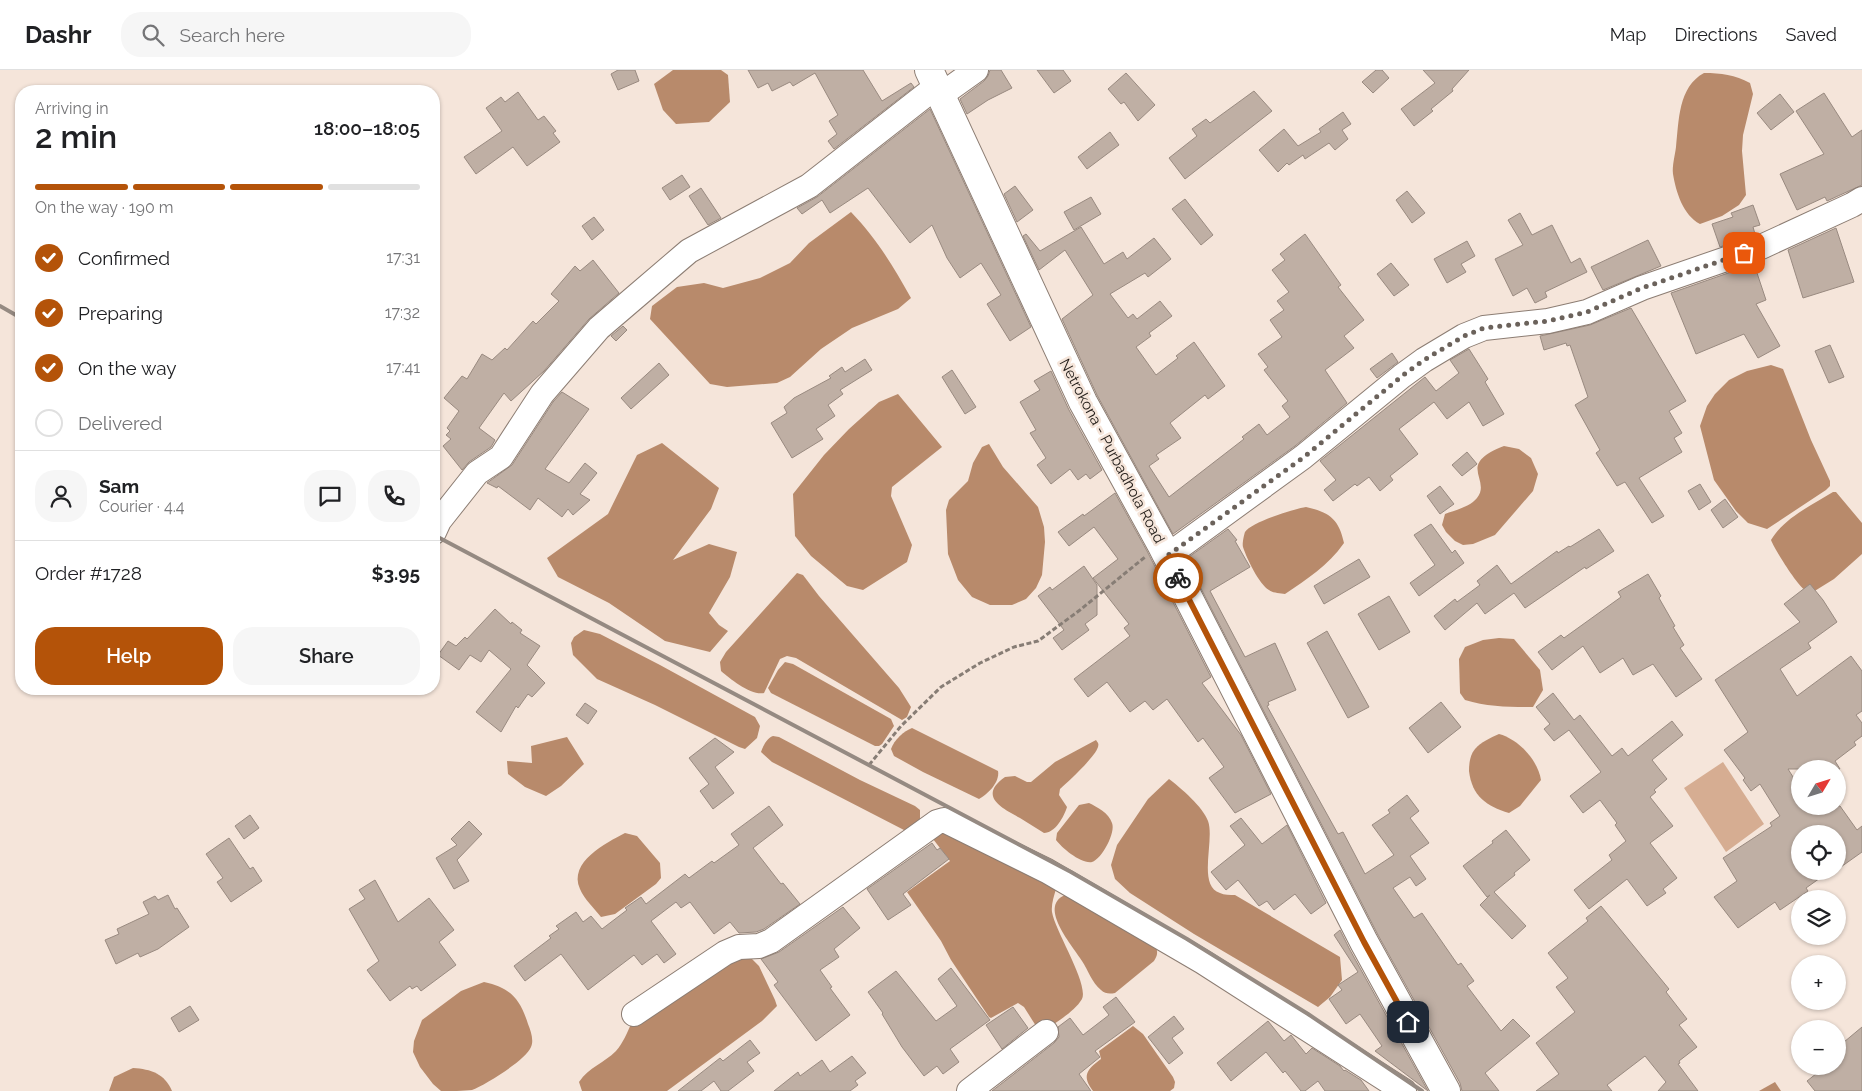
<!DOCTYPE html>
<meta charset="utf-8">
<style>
body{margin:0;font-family:Raleway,sans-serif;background:#f6f6f6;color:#202124;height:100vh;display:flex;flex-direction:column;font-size:19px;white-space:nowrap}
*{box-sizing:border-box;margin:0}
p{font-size:16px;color:#757577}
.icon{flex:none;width:28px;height:28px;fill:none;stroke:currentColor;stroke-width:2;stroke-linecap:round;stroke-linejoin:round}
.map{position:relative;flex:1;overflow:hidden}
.drawer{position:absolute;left:15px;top:15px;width:425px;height:610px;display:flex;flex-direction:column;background:#fff;border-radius:20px;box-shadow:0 1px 4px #0004}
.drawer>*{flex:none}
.needle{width:32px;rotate:52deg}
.controls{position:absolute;left:1791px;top:690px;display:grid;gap:10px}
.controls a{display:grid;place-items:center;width:55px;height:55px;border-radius:50%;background:#fff;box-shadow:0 1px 4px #0004;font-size:25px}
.pin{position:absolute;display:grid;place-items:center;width:42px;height:42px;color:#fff;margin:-21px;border-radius:10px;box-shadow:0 2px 8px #0006}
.courier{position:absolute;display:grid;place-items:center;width:50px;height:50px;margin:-25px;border:4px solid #b45309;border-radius:50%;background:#fff;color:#222;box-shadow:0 1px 6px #0007}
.head em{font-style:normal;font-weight:600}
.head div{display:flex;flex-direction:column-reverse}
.head{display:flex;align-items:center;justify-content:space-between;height:85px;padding:0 20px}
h1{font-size:32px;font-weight:600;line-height:38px}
.bar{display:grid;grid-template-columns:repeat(4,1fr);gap:8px 5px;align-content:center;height:60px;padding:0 20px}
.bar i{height:6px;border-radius:4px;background:#e0e0e0}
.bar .on{background:#b45309}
.bar p{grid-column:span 4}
.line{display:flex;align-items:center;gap:12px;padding:0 20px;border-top:1px solid #e0e0e0}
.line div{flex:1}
.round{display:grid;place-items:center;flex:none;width:52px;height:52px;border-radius:20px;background:#f6f6f6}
ol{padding:0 20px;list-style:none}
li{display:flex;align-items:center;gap:15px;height:55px}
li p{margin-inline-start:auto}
li .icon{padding:5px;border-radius:50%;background:#b45309;color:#fff;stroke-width:4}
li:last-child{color:#757577}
li i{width:28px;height:28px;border:2px solid #e0e0e0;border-radius:50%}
.action{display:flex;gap:10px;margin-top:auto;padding:10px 20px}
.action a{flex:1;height:58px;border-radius:20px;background:#b45309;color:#fff;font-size:20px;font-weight:600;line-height:58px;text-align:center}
.action a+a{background:#f6f6f6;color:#202124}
header{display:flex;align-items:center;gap:30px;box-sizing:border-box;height:70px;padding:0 25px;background:#fff;border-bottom:1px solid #e0e0e0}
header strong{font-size:24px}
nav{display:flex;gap:28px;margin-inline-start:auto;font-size:18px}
.search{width:350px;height:45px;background:#f6f6f6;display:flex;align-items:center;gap:12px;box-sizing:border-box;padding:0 18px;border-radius:20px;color:#757577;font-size:19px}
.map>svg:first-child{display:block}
</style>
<header>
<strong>Dashr</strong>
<div class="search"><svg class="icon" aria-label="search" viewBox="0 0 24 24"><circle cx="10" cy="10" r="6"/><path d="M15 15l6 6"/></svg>Search here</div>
<nav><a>Map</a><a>Directions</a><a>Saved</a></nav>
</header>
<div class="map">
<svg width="1862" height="1021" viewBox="0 0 1862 1021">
<rect width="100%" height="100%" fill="#f5e5da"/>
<polygon fill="#d6ad92" points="1723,692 1764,754 1726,782 1684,718"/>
<g fill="#b88a6b">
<polygon points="673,0 721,0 728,5 730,32 709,52 676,54 663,40 654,14"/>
<path d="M1704 3C1721 3 1735 5 1750 13L1753 24 1743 65 1742 81 1746 125 1739 135 1722 146 1700 154C1683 145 1676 122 1673 104 1672 96 1675 85 1676 77 1679 51 1678 17 1704 3Z"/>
<path d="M851 142C877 169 893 196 911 228L898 239 852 258 821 279 790 307 777 313 727 317 710 314 650 249 652 236 677 217 704 213 723 218 760 208 790 193 809 173Z"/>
<polygon points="1771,295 1783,299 1811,370 1830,411 1830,416 1826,420 1767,459 1748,453 1736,441 1714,410 1700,356 1707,336 1715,324 1729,310 1747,301"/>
<polygon points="898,324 942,377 892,417 891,426 912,475 907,492 863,520 847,516 811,486 795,466 793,424 824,385 849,359 879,332"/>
<polygon points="662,373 719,418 711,439 673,490 709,474 737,482 730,507 709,543 719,555 728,561 710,582 665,571 609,533 558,507 547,488 608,444 637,385"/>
<polygon points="989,374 1003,397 1038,437 1044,457 1045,472 1042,505 1036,518 1026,529 1012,535 990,535 972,527 958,510 948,484 946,440 949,430 968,411 973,393 982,377"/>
<path d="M1504 376 1519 379 1531 388 1538 404 1533 421 1495 465 1473 474 1463 475 1455 471 1446 462 1442 455 1445 444C1455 440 1470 437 1477 428 1492 409 1455 395 1504 376Z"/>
<path d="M1833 422H1836L1862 453V484L1834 509 1813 522C1810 522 1807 521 1805 520 1797 515 1775 480 1771 470 1784 448 1812 435 1833 422Z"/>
<path d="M1306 437C1329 442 1339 449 1344 473 1328 496 1307 509 1285 524 1280 523 1273 523 1269 520 1259 514 1247 489 1243 477 1242 474 1244 465 1245 462 1251 452 1294 439 1306 437Z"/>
<path d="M797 503 803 505 819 526 899 618 911 637 907 647 902 650 796 588 787 586 780 589 764 623C752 626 730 609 721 601L720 592 726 582Z"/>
<polygon points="584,560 600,564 660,595 755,647 760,656 757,668 745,679 739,677 655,635 597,609 573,585 571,573 574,567"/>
<path d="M1499 568 1514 569 1540 600 1543 620 1533 637C1510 637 1487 637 1465 630L1460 623 1459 589 1465 577 1483 570Z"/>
<polygon points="785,592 793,594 891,649 894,656 882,674 879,676 875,676 771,623 768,618 778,600"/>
<path d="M912 658 998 701C1000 712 988 724 979 729L923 702 894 686 891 679C894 670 904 661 912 658Z"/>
<path d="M1499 664C1518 669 1538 690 1541 710L1520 736 1509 743C1486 736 1472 726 1469 701 1469 693 1470 685 1475 679 1481 672 1490 668 1499 664Z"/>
<path d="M773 666 779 667 860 710 915 736 920 740V752L912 760H904L772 692 761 682C763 676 767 668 773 666Z"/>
<polygon points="567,667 584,694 561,716 546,726 525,717 508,704 507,691 532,693 531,676"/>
<path d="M1096 670C1098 673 1099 673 1098 677 1095 687 1069 711 1060 719L1059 725 1067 737C1064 747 1055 763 1044 763 1036 758 1028 753 1020 748 1001 738 978 726 1005 707L1015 706 1027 712H1031L1055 692Z"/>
<path d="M1169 709C1181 718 1203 737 1208 751 1215 770 1197 816 1220 823 1224 825 1230 825 1235 825L1340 887 1342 910 1330 927 1318 937 1194 864 1130 823 1115 809 1111 795 1117 775 1148 729Z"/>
<path d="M1089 733C1097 737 1109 743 1112 753 1116 762 1102 789 1092 792 1081 794 1062 778 1056 770L1057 763 1079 735Z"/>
<path d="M947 758 1056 819C1054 826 1051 835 1052 842 1055 861 1089 914 1082 929 1075 941 1058 951 1047 959L1036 956 1024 937 1018 933 991 948 989 947 951 890 941 871 907 822 950 791 933 769V764Z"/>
<path d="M625 763 637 766 660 793 661 808 656 814 615 844 601 847C595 839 584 829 580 819 568 792 606 773 625 763Z"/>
<path d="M1065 825 1155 875C1158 881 1158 885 1154 891L1115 923C1110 924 1105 924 1101 920 1092 913 1088 900 1082 891 1074 877 1037 837 1065 825Z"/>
<path d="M738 885 750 887 759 896 775 930 777 936 762 951 667 1021H582L579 1012C589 997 604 993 616 981 623 973 627 963 631 954Z"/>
<path d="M484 912C511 918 520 929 528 954 531 961 534 971 531 977 526 990 485 1015 472 1020 464 1021 450 1021 441 1021L433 1014 420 997 413 982 414 971 422 950 461 921Z"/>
<path d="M1133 956 1143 964 1173 1007 1175 1012 1174 1018 1170 1021H1093C1082 1006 1086 1000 1101 989L1099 981Z"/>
<path d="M133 998C151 999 165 1004 172 1021H109L114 1007Z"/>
<polygon points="1775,1012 1781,1021 1759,1021"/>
</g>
<g fill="#bfafa4" stroke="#998a80">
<polygon points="618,0 635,0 639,11 618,20 611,4"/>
<polygon points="748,0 863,0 882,31 911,13 914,17 834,79 828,71 837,64 829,51 838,45 815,3 793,16 790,12 772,21 768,13 758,18"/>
<polygon points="990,0 1001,0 1012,18 988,30 967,44 960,29 984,11 988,6"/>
<polygon points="1037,0 1063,0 1071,11 1054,23"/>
<polygon points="1376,0 1382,0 1389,8 1373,23 1362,12"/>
<polygon points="1423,0 1469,0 1452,19 1453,21 1431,39 1433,41 1414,56 1401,39 1435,13"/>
<polygon points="1126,3 1155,35 1138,51 1124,32 1121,34 1108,19"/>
<polygon points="1254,21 1272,41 1185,109 1169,88 1197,66 1192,59 1206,49 1210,53"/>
<polygon points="518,22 538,50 544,46 556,61 553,63 560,72 527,96 513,77 476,104 464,87 502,61 486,38 501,27 505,32"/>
<polygon points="1824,23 1852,67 1862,60 1862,115 1827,131 1825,127 1797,140 1780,104 1824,84 1796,41"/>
<polygon points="1780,24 1794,42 1771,60 1757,43"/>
<polygon points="930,39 1031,257 1010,271 987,234 1001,225 981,193 960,208 947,188 932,155 910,173 868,118 830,143 822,130 802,144 797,138 817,127"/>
<polygon points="1343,42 1351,54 1342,60 1348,69 1335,80 1329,73 1305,89 1303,85 1289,95 1287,93 1278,102 1259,80 1284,59 1298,76 1321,62 1319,59"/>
<polygon points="1110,62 1119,75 1087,99 1078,87"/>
<polygon points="682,105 690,117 670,130 662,118"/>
<polygon points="1015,116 1033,140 1017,152 1004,124"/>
<polygon points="701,118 721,148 708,155 689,126"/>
<polygon points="1407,121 1425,143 1412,153 1396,130"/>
<polygon points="1091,127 1101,144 1074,160 1064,142"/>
<polygon points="1185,129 1213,165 1201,175 1172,139"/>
<polygon points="1753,135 1760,155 1753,157 1755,164 1720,177 1712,154 1733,147 1731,143"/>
<polygon points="1520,143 1532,165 1552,155 1571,193 1580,188 1587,202 1545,222 1547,227 1535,233 1527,218 1513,226 1495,189 1523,175 1508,150"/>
<polygon points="594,147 604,160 592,170 582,156"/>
<polygon points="1081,157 1104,194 1123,182 1127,189 1154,168 1171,189 1148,207 1145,203 1110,224 1128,248 1133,244 1137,249 1160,231 1172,246 1149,263 1151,266 1136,277 1156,305 1178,288 1176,286 1194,272 1225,316 1208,329 1205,325 1170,353 1181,368 1156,385 1159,389 1149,396 1169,427 1244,369 1242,367 1259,354 1267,365 1290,347 1282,336 1288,331 1264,300 1268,297 1258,284 1282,267 1270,250 1284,240 1277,231 1289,222 1272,200 1285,190 1280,184 1305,164 1341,215 1338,217 1364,250 1344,266 1354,278 1325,300 1347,333 1295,376 1173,464 1097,325 1062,249 1093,225 1065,180 1039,200 1023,166 1026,164 1040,181"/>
<polygon points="1836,158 1854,212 1803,228 1788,180"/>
<polygon points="1648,170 1661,196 1603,220 1591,197"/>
<polygon points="1467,171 1475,186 1461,194 1466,202 1447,213 1434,189"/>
<polygon points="593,190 619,223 589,249 544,301 511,331 504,323 479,358 495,370 491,377 469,392 462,400 443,376 451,369 446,365 450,361 447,358 459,341 444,328 462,306 467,309 482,284 492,290 505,278 507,280 533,251 536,254 559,231 551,224 575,196 580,201"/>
<polygon points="1391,193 1409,215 1394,226 1377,204"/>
<polygon points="1754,194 1766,230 1756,234 1780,276 1758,288 1744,264 1696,284 1671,223"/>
<polygon points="1631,238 1686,331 1669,341 1682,363 1674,368 1682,382 1639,408 1664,446 1652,453 1625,412 1617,416 1596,383 1600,380 1575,335 1588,327 1570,275 1567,276 1566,273 1544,280 1540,266 1590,255"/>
<polygon points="623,256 627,260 616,271 611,266"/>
<polygon points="1830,275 1844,307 1829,313 1815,281"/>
<polygon points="1469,279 1488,309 1485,312 1504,344 1483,356 1469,332 1447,349 1434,332 1399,359 1418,384 1390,406 1393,410 1380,421 1369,407 1357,416 1355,414 1333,431 1324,420 1336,410 1320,391 1425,307 1436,321 1459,303 1450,290"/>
<polygon points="1392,283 1398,292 1377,308 1370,299"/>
<polygon points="865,289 872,300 840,320 843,324 828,335 835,346 816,359 823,369 792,388 771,353 787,343 784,337 794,328 831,308 829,306 842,297 845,302"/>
<polygon points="659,293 669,305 631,339 621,328"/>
<polygon points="952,300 976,337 965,344 942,307"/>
<polygon points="1051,301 1069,340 1102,400 1090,409 1086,404 1078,410 1070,399 1051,414 1037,395 1046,388 1030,363 1036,360 1020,332 1040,320 1034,311"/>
<polygon points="562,322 589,339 545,399 569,413 585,393 597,403 580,424 590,430 573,445 568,439 562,447 538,428 530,440 498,416 497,418 487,413 512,395 553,332"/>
<polygon points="1467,382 1477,394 1462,406 1452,395"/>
<polygon points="1700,414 1711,432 1699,440 1688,421"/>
<polygon points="1440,416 1454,434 1440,444 1427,426"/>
<polygon points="1115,423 1147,481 1211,607 1202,613 1241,665 1271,724 1235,743 1209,708 1224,697 1203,668 1198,672 1167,629 1153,640 1145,631 1130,642 1107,612 1088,627 1074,609 1130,566 1124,558 1129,554 1093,508 1118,489 1094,457 1069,476 1058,462 1083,444 1084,446"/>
<polygon points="1725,429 1738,447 1723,458 1711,440"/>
<polygon points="1431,454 1452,483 1455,480 1464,493 1419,526 1410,513 1435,495 1414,465"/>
<polygon points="1228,459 1237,470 1235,471 1250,497 1210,521 1245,587 1275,573 1296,620 1268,632 1269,635 1267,636 1338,764 1343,762 1365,804 1394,785 1372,755 1390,743 1388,740 1407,725 1419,741 1410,748 1429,773 1410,786 1426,809 1416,816 1410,807 1393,818 1414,848 1422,843 1458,895 1461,893 1474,911 1467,916 1501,961 1513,949 1530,966 1485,1003 1499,1021 1462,1021 1460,1013 1378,865 1186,489"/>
<polygon points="1599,459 1614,481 1586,499 1585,497 1525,538 1514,523 1485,544 1477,533 1445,560 1434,546 1455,529 1457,532 1480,515 1477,511 1497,495 1511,514 1557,481 1558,483 1569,476 1570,477"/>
<polygon points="1359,489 1370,507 1324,534 1314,516"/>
<polygon points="1084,496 1097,515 1097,545 1085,554 1089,560 1062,580 1053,568 1064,560 1038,526 1050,517 1052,520"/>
<polygon points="1648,504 1661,526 1659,528 1675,556 1673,557 1684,575 1680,578 1702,609 1676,627 1653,594 1633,605 1623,588 1600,603 1583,576 1552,600 1538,582 1561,565 1564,568 1621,527 1618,522"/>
<polygon points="1810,514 1823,530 1837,552 1808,573 1811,578 1780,599 1797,626 1851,586 1862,601 1862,641 1856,645 1862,653 1862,666 1854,672 1856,675 1835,691 1840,699 1788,699 1800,718 1800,736 1840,736 1857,760 1862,756 1862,782 1838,799 1838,764 1800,764 1800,801 1830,801 1806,818 1808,821 1780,840 1775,832 1738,858 1714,827 1737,811 1723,788 1772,756 1770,753 1780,746 1760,714 1751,721 1743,710 1745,708 1724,680 1748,662 1715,610 1800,552 1784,534"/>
<polygon points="1389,526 1410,562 1379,580 1358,544"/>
<polygon points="495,539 511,554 512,552 522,560 520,563 540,576 527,595 545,613 532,627 528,624 518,638 516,636 501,662 476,642 511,599 489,580 481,592 470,585 459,600 438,585 448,571 456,576 465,567 467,569"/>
<polygon points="1327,561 1369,637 1348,648 1307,573"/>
<polygon points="1553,623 1574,650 1580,645 1612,686 1622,678 1628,686 1672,651 1683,665 1652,690 1667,709 1654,720 1656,722 1650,727 1673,756 1650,773 1677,808 1663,819 1666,823 1647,836 1627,809 1589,839 1574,820 1612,790 1609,785 1626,771 1615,755 1617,753 1600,730 1583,743 1570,726 1601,702 1569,660 1554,671 1544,659 1550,654 1536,637"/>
<polygon points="1441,632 1461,657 1428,683 1409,658"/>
<polygon points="585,633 597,641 588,654 576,645"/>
<polygon points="715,668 734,682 715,697 734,723 713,739 700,721 709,714 689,688"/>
<polygon points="769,736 783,755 753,778 781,814 783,813 800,834 764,859 756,862 739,863 730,852 714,864 690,832 681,838 676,832 651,851 676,884 664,893 657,884 642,895 634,885 588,920 561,884 525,911 514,896 551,868 549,866 559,859 556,856 576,842 583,852 591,846 602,859 627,840 625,838 641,827 646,834 685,804 689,808 712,791 714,793 739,775 731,764"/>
<polygon points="250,745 259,758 244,769 235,756"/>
<polygon points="1241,748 1262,774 1287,755 1326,833 1311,844 1295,824 1274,840 1267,831 1259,836 1238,810 1226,820 1211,802 1245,775 1230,756"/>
<polygon points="469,751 482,764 457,790 469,811 454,819 436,788 457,775 451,769"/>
<polygon points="1506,760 1530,790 1514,803 1515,805 1494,822 1526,856 1512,869 1480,835 1490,825 1487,827 1463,796 1493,773 1492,771"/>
<polygon points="229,768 250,799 253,797 262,811 231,832 217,812 223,808 206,784"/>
<polygon points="932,773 937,780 940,778 949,789 903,824 911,835 888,850 867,819"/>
<polygon points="375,810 398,852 429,828 454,860 439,872 456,895 421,921 417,916 412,919 410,916 390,931 367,900 379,891 349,839 365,829 359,820"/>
<polygon points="168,825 175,839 177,838 189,857 158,879 140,887 138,883 116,894 105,870 119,864 117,859 149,844 143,832 155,826 158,830"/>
<polygon points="1601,836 1669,919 1666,922 1687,949 1679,955 1697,977 1679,991 1680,993 1678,994 1698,1021 1658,1021 1666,1012 1645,986 1607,1015 1612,1021 1536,1021 1559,1004 1536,973 1575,942 1556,917 1568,908 1548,883 1588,851 1586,848"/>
<polygon points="843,837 860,858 834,879 839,887 820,900 832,917 830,918 850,945 816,971 774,915 778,912 761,889 779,882"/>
<polygon points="1340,860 1350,880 1428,1021 1375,981 1382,976 1360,944 1346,954 1329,929 1342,920 1338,915 1358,902 1334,865"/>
<polygon points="951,898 990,950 950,979 959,992 943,1004 937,996 924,1006 902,977 882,944 883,943 868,922 896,901 936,951 957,936 938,909"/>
<polygon points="1116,927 1135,952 1095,981 1100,987 1079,1004 1091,1021 992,1021 1054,973 1059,967 1058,957 1070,948 1083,965 1109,945 1103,937"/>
<polygon points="190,936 199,950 179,962 171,948"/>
<polygon points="1013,937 1028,958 1002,979 986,955"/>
<polygon points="1174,946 1184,959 1172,968 1183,983 1169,994 1148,967"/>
<polygon points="1268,951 1284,971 1291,965 1306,984 1312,978 1340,996 1344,1001 1345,1000 1361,1010 1369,1021 1325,1021 1318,1011 1305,1021 1301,1021 1285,1001 1283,1003 1266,982 1231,1011 1217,993"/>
<polygon points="1862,957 1862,1021 1815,1021 1807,1011 1826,996 1838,996 1838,977"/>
<polygon points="750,970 760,983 747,992 754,1001 728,1021 721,1021 714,1011 701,1021 678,1021 720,988 723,991"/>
<polygon points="852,986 866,1003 855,1011 858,1015 850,1021 774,1021 798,1002 800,1006 822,990 830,1002"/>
</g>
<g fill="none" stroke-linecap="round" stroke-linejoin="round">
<g stroke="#8c7d73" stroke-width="26">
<g id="minor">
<polyline points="941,25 976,0"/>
<polyline points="434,462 439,451 477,403 501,387 542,324 599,258 689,181 809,116 937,16"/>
<polyline points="1167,486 1303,387 1402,306 1424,290 1464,266 1484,258 1548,251 1587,242 1642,218 1761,177 1852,135 1862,129"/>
<polyline points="634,944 725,883 739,877 759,876 771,871 937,752 944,750 1047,801 1203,892 1404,1021"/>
<polyline points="969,1021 1046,962"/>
</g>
</g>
<g stroke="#8c7d73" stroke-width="30">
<polyline id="major" points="929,0 1083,332 1161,474 1364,872 1446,1021"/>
</g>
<polyline stroke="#877d75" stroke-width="3" stroke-dasharray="5 2.5" stroke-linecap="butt" points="869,695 901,656 941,617 980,593 1014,577 1038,571 1080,540 1145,487"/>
<use href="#minor" stroke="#fff" stroke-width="24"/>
<use href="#major" stroke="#fff" stroke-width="28"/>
<g stroke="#958a82" stroke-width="4">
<polyline points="0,236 21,248"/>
<polyline points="434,465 1071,802 1187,869 1308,944 1422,1021"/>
</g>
</g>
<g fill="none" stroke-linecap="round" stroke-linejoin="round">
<polyline stroke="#6b625b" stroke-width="5" stroke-dasharray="0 9" points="1178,508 1167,486 1304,387 1402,306 1424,290 1464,266 1484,258 1548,251 1587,242 1642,218 1744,183"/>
<polyline stroke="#b45309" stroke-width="6" points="1178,508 1364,872 1408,952"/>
</g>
<g text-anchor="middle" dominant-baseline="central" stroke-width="5" stroke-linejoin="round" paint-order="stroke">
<g font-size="15" fill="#201b17" stroke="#f5e5da">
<text transform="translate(1112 381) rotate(62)">Netrokona - Purbadhola Road</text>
</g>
</g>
</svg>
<div class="controls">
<a><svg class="needle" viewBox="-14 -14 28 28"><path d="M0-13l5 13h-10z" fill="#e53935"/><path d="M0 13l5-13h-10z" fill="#757577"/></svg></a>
<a><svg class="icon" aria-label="locate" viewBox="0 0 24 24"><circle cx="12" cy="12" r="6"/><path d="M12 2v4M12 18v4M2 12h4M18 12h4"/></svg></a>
<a><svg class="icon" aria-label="layers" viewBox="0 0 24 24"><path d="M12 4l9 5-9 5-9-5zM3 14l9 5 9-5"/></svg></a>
<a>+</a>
<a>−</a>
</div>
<div class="pin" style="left:1744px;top:183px;background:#ea580c"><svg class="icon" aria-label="bag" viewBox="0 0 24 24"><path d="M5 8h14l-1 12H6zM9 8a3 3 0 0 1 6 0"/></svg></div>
<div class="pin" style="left:1408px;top:952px;background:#1f2937"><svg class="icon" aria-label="home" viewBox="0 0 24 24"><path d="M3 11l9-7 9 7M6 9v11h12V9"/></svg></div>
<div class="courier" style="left:1178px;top:508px"><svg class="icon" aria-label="bike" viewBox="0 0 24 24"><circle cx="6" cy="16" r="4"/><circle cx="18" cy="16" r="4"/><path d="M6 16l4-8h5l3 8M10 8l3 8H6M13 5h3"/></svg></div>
<section class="drawer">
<div class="head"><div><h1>2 min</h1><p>Arriving in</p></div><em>18:00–18:05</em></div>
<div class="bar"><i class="on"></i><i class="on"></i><i class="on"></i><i></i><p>On the way · 190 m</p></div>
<ol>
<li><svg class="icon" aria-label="check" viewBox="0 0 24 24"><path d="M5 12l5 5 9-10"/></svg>Confirmed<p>17:31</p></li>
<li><svg class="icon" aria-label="check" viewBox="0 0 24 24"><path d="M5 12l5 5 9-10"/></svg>Preparing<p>17:32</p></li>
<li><svg class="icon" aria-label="check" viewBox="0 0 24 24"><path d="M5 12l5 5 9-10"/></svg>On the way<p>17:41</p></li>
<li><i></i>Delivered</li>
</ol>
<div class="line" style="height:90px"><a class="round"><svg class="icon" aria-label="person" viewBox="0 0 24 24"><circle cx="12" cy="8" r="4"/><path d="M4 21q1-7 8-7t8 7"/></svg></a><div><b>Sam</b><p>Courier · 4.4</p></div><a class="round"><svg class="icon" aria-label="chat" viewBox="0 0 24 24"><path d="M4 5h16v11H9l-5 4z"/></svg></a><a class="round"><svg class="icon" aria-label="phone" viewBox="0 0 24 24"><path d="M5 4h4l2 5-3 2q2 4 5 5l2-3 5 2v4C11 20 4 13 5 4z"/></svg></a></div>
<div class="line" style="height:65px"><div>Order #1728</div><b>$3.95</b></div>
<div class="action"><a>Help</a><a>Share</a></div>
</section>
</div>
